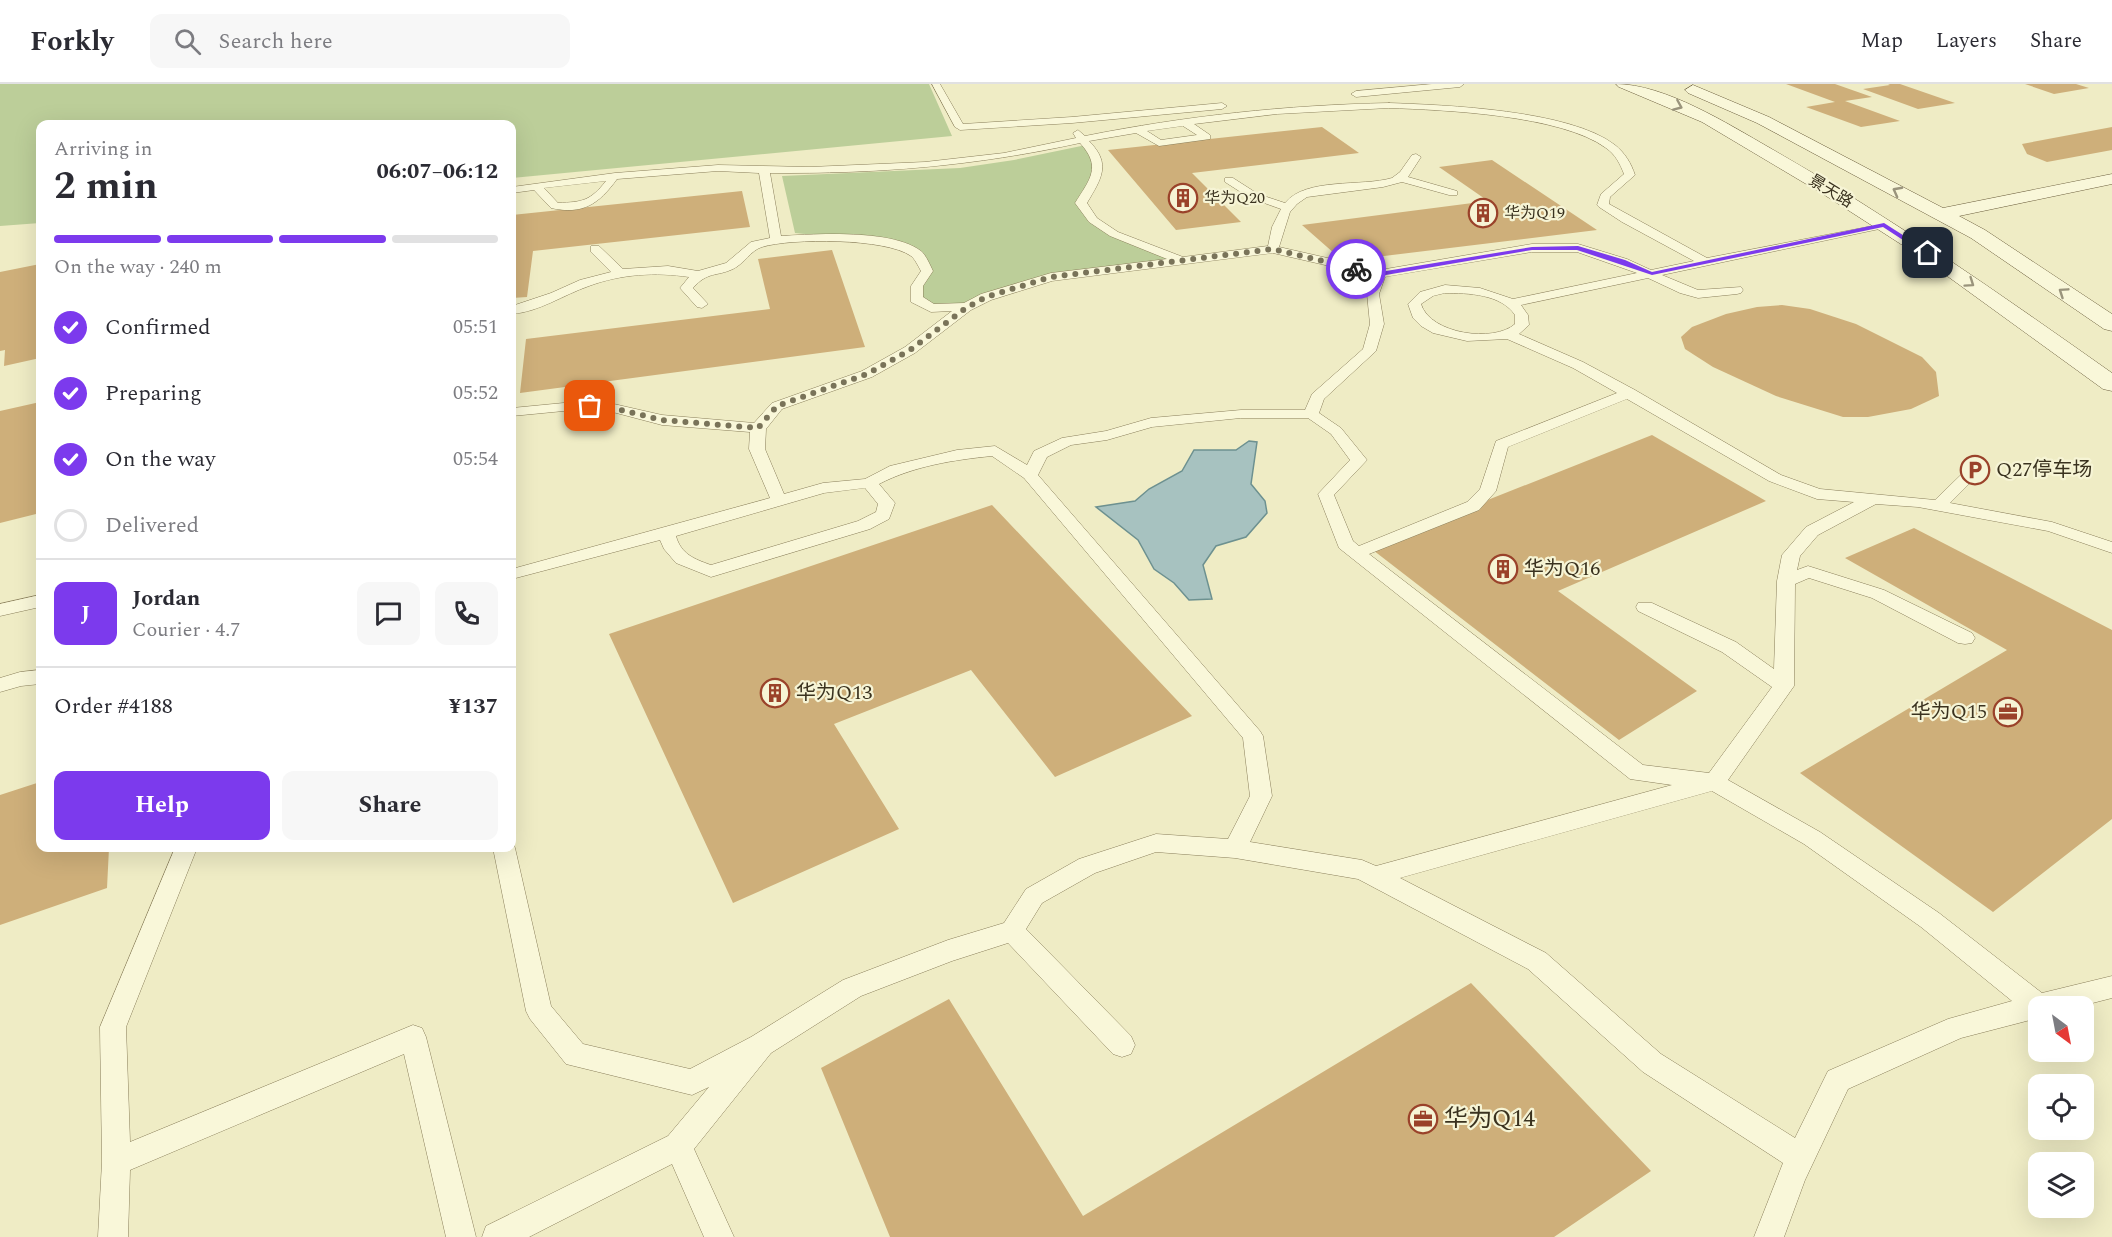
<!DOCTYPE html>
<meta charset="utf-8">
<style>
body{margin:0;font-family:Spectral,"Noto Sans SC",serif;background:#f7f7f7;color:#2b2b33;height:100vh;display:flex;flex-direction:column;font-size:22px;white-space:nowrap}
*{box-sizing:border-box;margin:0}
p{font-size:20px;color:#7c7c81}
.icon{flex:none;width:33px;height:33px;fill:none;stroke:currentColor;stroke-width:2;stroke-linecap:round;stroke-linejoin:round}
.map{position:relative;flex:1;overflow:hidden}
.panel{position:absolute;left:36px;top:36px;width:480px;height:732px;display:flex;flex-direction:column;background:#fff;border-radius:12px;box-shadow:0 6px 24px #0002}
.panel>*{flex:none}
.needle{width:39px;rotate:148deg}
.fabs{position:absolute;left:2028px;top:912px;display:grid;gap:12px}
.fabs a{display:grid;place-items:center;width:66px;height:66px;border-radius:12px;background:#fff;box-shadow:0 6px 24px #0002;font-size:30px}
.pin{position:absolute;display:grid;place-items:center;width:51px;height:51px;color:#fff;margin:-26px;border-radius:12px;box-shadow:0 3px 9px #0006}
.courier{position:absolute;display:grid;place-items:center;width:60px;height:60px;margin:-30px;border:4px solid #7c3aed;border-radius:50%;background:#fff;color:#222;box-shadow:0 2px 8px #0007}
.overview em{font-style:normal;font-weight:700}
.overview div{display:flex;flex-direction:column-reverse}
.overview{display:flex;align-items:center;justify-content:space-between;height:102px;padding:0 18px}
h1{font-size:39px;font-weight:700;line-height:45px}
.bar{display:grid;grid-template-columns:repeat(4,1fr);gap:9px 6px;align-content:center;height:72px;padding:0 18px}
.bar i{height:8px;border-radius:4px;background:#e1e1e2}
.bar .on{background:#7c3aed}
.bar p{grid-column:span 4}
.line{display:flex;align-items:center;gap:15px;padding:0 18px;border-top:2px solid #e1e1e2}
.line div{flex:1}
.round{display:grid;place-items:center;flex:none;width:63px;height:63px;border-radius:12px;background:#f7f7f7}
ol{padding:0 18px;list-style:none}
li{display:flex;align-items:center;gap:18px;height:66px}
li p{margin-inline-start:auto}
li .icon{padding:6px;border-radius:50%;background:#7c3aed;color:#fff;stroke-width:4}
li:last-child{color:#7c7c81}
li i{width:33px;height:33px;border:3px solid #e1e1e2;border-radius:50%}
.cta{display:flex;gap:12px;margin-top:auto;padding:12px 18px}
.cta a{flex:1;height:69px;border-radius:12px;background:#7c3aed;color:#fff;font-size:24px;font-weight:700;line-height:69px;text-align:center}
.cta a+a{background:#f7f7f7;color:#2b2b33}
header{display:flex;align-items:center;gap:36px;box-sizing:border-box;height:84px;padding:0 30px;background:#fff;border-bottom:2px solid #e1e1e2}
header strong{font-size:28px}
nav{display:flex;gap:33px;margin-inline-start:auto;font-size:21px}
.search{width:420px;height:54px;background:#f7f7f7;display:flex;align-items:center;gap:15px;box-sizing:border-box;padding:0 21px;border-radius:12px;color:#7c7c81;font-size:22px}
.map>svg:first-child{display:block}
</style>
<header>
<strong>Forkly</strong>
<div class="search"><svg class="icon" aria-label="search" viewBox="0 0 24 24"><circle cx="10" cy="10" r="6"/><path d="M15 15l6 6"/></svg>Search here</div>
<nav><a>Map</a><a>Layers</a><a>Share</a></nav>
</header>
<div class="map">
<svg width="2112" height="1153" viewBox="0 0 2112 1153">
<rect width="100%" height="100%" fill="#efecc5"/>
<g fill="#bcce99">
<polygon points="0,0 929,0 952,52 512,94 512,40 40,40 40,139 0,142"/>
<polygon points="1086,61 1099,83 1081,119 1093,136 1114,150 1180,176 1051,193 966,223 931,224 916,215 927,187 917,170 893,159 795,149 782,92 960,84 1014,76"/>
</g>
<polygon fill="#a7c2c0" stroke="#6d9190" stroke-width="1.5" points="1249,357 1257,358 1251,400 1265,417 1267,429 1246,453 1216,462 1203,481 1212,515 1189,516 1174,499 1154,485 1138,456 1096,423 1135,417 1149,405 1182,387 1194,366 1236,366"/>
<g fill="#ceaf7a">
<polygon points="1786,0 1835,0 1872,13 1845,17 1900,37 1861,43 1806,23 1835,18"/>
<polygon points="1888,0 1900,0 1955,19 1918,25 1863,5 1890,1"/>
<polygon points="2025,0 2076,0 2089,4 2054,10"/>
<polygon points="1322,43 1359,69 1192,89 1241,138 1176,146 1108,66"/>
<polygon points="2112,43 2112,66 2047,78 2027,70 2022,60"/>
<polygon points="1492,76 1597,146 1343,177 1302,141 1488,117 1439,83"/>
<polygon points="742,107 750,143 533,167 527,213 512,214 512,131"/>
<polygon points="832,166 865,263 520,309 526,255 770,225 758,175"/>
<polygon points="40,180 40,274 4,282 5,266 0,267 0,188"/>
<polygon points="1782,221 1810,225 1856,240 1922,273 1936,288 1939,312 1911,325 1868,333 1843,333 1776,312 1713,283 1685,265 1681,253 1692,243 1726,230 1757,223"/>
<polygon points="40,318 40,429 0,439 0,327"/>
<polygon points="1652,351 1766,417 1558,507 1697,607 1619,656 1369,463"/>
<polygon points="992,421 1192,632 1055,693 971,586 834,640 899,745 733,819 609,550"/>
<polygon points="1914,444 2112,546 2112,735 1993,828 1800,689 2007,566 1845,474"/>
<polygon points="40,698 40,764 109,764 107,804 0,841 0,711"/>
<polygon points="1471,899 1651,1087 1554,1153 890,1153 821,984 949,915 1083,1132"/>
</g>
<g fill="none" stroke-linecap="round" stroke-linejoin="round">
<g stroke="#8a7f5b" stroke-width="1">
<g id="lane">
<polygon points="932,0 940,0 963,40 1072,33 1222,19 1227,22 1222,25 1072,39 960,46 955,43"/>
<polygon points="1432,0 1464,0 1460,3 1356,13 1351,10 1356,7"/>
<path d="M1389 19C1446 21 1570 26 1615 61 1625 69 1631 79 1635 91L1610 113 1609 120 1707 174 1888 139 1890 141 1884 144 1662 191 1698 206 1741 203 1743 206 1741 209 1737 210 1698 214 1680 209 1648 194 1521 221 1528 231 1529 241 1519 250 1583 278 1635 306 1781 391 1820 405 1935 416 1969 383 1975 381 1983 386 1950 419 2052 438 2112 458V469L2048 447 1918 423 1876 420 1818 451 1800 472 1797 486 1808 482 1884 506 1972 549 1975 554 1972 559 1965 560 1958 559 1872 514 1809 494 1795 500 1794 602 1728 696 1820 748 1939 829 2042 909 2112 892V914L2081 922H2038V934L1961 954 1848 1005 1805 1096 1784 1153H1754L1783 1079 1643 988 1528 885 1358 795 1235 774 1156 768 1095 789 1042 819 1026 845 1131 952 1135 961 1131 970 1122 973 1113 970 1008 859 952 877 861 912 771 969 694 1065 734 1153H704L672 1080 529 1153H482L486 1142 668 1052 709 1003 692 1011 566 980 530 935 526 927 493 764H512V757L515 764 551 922 583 960 690 985 751 953 843 896 948 856 1004 839 1026 805 1079 775 1156 750 1228 755 1250 712 1243 654 1024 394 992 372C953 376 914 382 879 400L895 419 889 435 870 445 711 493 676 479 664 465 660 456 512 495V485L770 414 749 365 750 348 662 341 605 326H574L512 332V324L574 318H605L662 331 754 339 772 319 862 287 905 263 952 227 931 228 911 218V202L921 187C918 182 915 175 911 172 886 154 791 154 762 163 751 166 744 180 733 185 716 193 708 187 693 204L708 220 702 224 697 223 680 204 689 193C656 188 621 190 589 202 563 211 539 228 512 230V222L551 209 580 196 611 188 591 168V162H599L623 185 668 182 698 187 726 179 751 158 770 154 759 89 718 87 617 95C599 120 583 131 551 124L534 106 512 109V103L615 89 718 81 810 83 925 78 1004 69 1076 54 1073 49 1078 46 1085 52C1185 32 1287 21 1389 19ZM1389 24C1445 26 1561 31 1606 64 1616 71 1620 80 1624 90L1601 110 1597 121 1599 123 1622 138 1694 177 1651 186 1627 175 1578 160H1532L1380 186 1279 163 1290 128 1297 120 1307 113 1383 103 1402 98 1449 111H1457V107L1408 93 1421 73 1416 70 1412 71 1400 88 1392 94C1362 103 1306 93 1285 119L1258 110 1233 94H1225V98L1250 114 1281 125 1272 143 1268 162 1183 173 1118 148 1097 134 1087 119C1101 95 1112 80 1089 57L1136 49 1159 62 1210 55V51L1194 40 1277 30ZM1183 42 1197 51 1161 56 1147 47ZM1080 59C1102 83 1090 95 1075 119L1089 138 1110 152 1167 175 1051 189 981 210 964 219 934 220 923 213V202L933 187C930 181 926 171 921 167 892 145 816 150 781 152L770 89C877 90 975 82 1080 59ZM606 97C590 117 583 118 558 119L544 104ZM1532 168H1577L1637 189 1513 215 1480 204 1445 201 1420 208 1408 220 1413 234 1421 242 1433 249 1467 257 1507 255 1573 284 1617 309 1496 357 1480 405 1467 418 1359 462 1353 457 1334 411 1367 376 1341 344 1319 329 1324 315 1376 267 1384 240 1379 210 1385 193ZM1273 169 1373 192 1367 210 1370 240 1363 265 1312 310 1305 326H1241L1151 334 1106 347 1062 354 1034 367 1027 381 995 362 957 366 890 382 865 395 823 399 784 410 765 365 766 345 782 325 872 293 915 269 971 226 991 216 1052 197ZM1445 209C1468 209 1501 210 1515 231V240C1494 259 1430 250 1421 220L1433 212ZM1627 315 1769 397 1817 415 1854 418 1806 443 1782 471 1777 497 1774 585 1736 558 1652 519H1638L1636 523 1638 527 1722 568 1772 603 1709 689 1643 681 1369 470 1479 426 1496 407 1508 363ZM1241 334H1308L1331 350 1350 376 1318 410 1339 464 1630 695 1672 701 1376 782 1362 776 1250 758 1272 712 1263 652 1260 647 1038 391 1047 373 1071 361 1107 356 1152 343ZM865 404 878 420 876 428 858 437 711 481C694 475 681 470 676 452L824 409ZM1712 707 1804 760 1921 843 2012 917 1948 935 1828 987 1795 1054 1661 970 1546 869 1400 794Z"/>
<polygon points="40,511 40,523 0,532 0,520"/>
<polygon points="40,586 40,600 21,602 0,608 0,594 20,588"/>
<polygon points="175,764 197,764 126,943 130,1058 413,941 422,944 426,953 476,1153 446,1153 404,970 130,1086 128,1153 98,1153 102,1078 100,943"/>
</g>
</g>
<g stroke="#6c5f3e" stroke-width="1">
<g id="secondary">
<path d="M1616 0C1665 0 1728 40 1770 64 1889 132 2000 210 2112 289V307L2103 305 1921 173 1823 110 1702 38 1619 3Z"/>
<polygon points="1693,1 1769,33 1943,124 2112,90 2112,100 1959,132 1985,146 2112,230 2112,247 2104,245 1971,154 1757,39 1688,9 1685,6"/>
</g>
</g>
<use href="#lane" fill="#f9f7d9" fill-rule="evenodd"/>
<use href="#secondary" fill="#f9f7d9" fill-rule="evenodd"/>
</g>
<defs><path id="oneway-chevron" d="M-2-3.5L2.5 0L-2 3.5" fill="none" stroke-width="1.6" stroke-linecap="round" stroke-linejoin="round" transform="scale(1.5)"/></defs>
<g stroke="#9a947c">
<use href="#oneway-chevron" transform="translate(1678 22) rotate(23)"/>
<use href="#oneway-chevron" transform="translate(1897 107) rotate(-152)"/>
<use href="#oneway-chevron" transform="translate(1970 199) rotate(35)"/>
<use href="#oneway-chevron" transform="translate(2063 208) rotate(-146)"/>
</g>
<polygon fill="#7c3aed" points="1884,139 1931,169 1926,171 1883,143 1652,191 1577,166 1532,166 1380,192 1353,185 1356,183 1380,188 1532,163 1578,162 1625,176 1652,188"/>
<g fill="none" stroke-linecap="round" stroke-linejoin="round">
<polyline stroke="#797359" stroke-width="6" stroke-dasharray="0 10.8" points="590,322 605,322 662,336 758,344 777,322 867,290 910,266 966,224 986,213 1051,193 1273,165 1356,185"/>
</g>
<defs>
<g id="building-ring" transform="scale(1.5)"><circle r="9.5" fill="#f6f4d5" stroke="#9a422a" stroke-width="1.5"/><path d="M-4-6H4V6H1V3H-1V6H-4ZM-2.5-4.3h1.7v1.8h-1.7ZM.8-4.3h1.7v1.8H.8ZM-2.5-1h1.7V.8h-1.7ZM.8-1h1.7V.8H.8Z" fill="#9a422a"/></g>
<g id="parking-ring" transform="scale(1.5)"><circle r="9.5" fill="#f6f4d5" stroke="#9a422a" stroke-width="1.5"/><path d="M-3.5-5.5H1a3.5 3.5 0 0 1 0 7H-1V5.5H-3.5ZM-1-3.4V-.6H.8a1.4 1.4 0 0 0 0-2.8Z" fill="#9a422a"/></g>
<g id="office-ring" transform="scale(1.5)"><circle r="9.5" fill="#f6f4d5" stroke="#9a422a" stroke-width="1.5"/><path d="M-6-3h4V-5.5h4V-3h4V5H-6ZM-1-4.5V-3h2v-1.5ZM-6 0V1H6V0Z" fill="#9a422a"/></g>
</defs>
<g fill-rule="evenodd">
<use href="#building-ring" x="1183" y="114"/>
<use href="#building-ring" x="1483" y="129"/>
<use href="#parking-ring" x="1975" y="386"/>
<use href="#building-ring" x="1503" y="485"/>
<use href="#building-ring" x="775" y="609"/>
<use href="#office-ring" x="2008" y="628"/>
<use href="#office-ring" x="1423" y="1035"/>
</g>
<g text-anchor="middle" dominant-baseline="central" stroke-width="4.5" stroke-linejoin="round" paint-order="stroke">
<g font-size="16" fill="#3a321f" stroke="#f6f4d5">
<text transform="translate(1831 107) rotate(31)">景天路</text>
</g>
<g font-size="16" fill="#3a321f" stroke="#f6f4d5" text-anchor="start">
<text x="1204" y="114">华为Q20</text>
<text x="1504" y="129">华为Q19</text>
</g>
<g font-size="20" fill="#3a321f" stroke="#f6f4d5" text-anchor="start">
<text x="1996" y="386">Q27停车场</text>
<text x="1524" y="485">华为Q16</text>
<text x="796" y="609">华为Q13</text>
<text x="1987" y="628" text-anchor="end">华为Q15</text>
</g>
<g font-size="24" fill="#3a321f" stroke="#f6f4d5" text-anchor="start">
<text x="1444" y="1035">华为Q14</text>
</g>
</g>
</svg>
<div class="fabs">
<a><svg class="needle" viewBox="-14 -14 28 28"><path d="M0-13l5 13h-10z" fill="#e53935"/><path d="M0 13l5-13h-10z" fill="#7c7c81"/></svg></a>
<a><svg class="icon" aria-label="locate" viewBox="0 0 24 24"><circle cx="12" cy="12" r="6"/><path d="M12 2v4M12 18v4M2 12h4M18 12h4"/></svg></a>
<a><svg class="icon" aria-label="layers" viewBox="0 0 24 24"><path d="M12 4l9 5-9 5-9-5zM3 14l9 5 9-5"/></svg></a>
</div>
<div class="pin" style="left:590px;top:322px;background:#ea580c"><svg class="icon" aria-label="bag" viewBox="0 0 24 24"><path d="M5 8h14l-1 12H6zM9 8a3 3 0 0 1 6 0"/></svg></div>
<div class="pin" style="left:1928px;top:169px;background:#1f2937"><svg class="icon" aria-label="home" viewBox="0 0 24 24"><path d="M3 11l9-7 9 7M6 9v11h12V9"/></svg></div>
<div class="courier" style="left:1356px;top:185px"><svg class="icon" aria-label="bike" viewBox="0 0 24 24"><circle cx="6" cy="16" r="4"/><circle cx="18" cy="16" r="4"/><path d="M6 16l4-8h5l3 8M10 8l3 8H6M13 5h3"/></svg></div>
<section class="panel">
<div class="overview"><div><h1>2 min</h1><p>Arriving in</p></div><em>06:07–06:12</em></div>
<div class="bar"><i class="on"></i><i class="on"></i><i class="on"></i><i></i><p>On the way · 240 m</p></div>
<ol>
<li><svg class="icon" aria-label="check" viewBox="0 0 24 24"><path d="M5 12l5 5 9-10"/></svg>Confirmed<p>05:51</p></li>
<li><svg class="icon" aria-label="check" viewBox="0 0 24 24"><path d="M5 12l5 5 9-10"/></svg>Preparing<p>05:52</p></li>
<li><svg class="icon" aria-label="check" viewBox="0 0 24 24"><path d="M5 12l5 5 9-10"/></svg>On the way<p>05:54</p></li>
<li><i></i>Delivered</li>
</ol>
<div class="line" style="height:108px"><b class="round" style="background:#7c3aed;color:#fff">J</b><div><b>Jordan</b><p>Courier · 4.7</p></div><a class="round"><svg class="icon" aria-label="chat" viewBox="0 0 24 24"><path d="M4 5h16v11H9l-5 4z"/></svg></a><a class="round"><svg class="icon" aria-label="phone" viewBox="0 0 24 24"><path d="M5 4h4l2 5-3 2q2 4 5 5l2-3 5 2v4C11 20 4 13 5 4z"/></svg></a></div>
<div class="line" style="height:78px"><div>Order #4188</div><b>¥137</b></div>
<div class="cta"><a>Help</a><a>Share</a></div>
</section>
</div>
